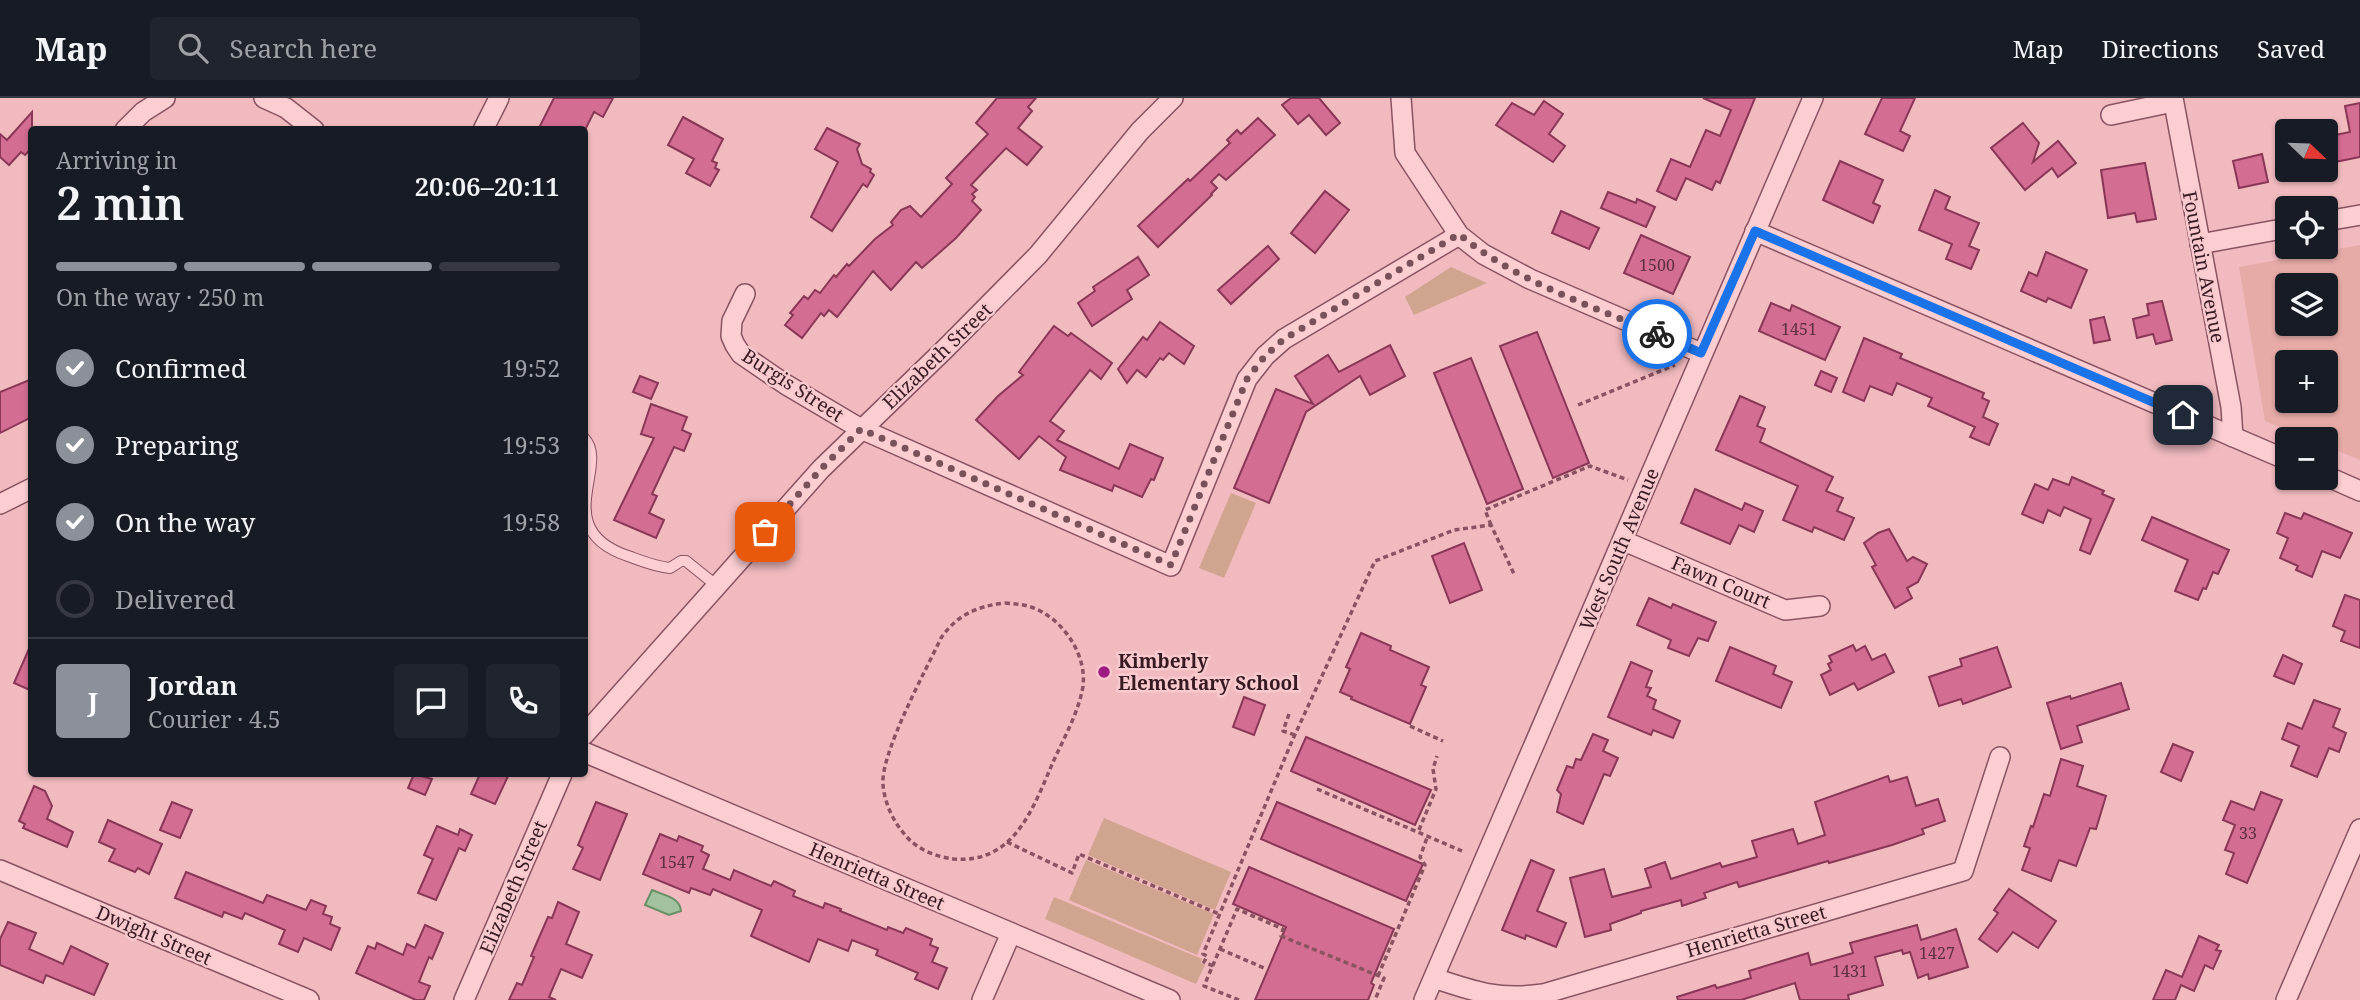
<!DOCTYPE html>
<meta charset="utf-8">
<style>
body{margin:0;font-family:"Noto Serif",serif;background:#20242c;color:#f1f3f6;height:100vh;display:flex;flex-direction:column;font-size:26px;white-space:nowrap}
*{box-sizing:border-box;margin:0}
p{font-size:23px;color:#9ea1a6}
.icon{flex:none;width:38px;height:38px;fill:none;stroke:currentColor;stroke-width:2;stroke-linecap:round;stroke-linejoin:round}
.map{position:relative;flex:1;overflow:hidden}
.drawer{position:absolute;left:28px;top:28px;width:560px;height:651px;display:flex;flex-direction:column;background:#171b24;border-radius:7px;box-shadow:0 2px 5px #0004}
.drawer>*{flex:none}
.needle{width:46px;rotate:113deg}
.controls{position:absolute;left:2275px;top:21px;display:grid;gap:14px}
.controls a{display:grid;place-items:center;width:63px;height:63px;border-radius:7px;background:#171b24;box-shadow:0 2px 5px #0004;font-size:35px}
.pin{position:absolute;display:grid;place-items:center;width:60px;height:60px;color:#fff;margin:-30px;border-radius:14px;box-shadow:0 4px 10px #0006}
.courier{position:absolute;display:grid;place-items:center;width:70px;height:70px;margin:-35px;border:5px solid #1a73e8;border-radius:50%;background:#fff;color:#222;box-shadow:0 2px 9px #0007}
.head em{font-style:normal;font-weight:600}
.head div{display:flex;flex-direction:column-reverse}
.head{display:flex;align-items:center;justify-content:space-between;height:119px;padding:0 28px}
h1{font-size:46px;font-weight:600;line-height:52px}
.bar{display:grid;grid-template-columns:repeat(4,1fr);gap:10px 7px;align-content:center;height:84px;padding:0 28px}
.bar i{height:9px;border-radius:5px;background:#363941}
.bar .current{background:#8c9099}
.bar p{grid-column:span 4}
.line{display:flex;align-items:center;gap:18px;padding:0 28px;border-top:2px solid #363941}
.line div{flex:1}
.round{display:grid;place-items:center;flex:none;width:74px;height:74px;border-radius:7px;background:#20242c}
ol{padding:0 28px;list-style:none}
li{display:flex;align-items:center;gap:21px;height:77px}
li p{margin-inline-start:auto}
li .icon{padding:7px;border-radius:50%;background:#8c9099;color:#fff;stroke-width:4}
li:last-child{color:#9ea1a6}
li i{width:38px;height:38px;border:4px solid #363941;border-radius:50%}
header{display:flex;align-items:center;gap:42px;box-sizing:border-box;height:98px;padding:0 35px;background:#171b24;border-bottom:2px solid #363941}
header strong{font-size:33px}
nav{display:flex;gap:38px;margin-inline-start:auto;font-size:24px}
.search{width:490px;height:63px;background:#20242c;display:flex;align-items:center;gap:18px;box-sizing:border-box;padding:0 24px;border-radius:7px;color:#9ea1a6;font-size:26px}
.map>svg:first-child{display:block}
</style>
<header>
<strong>Map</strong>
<div class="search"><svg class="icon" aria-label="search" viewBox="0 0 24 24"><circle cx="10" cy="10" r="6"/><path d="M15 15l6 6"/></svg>Search here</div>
<nav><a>Map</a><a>Directions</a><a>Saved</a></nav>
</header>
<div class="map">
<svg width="2360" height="902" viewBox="0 0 2360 902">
<rect width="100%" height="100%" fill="#f1babf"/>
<path fill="#e7aba7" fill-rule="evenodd" d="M2360 147V362L2326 348V341H2310L2265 323 2239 169ZM2287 187H2326V226H2287ZM2287 264H2326V303H2287Z"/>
<g fill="#d0a48e">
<polygon points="1451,169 1487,185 1414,217 1405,199"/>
<polygon points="1231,395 1256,405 1224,480 1199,470"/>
<polygon points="1104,720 1231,774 1215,812 1088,757"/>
<polygon points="1086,762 1214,816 1197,857 1069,802"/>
<polygon points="1054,799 1202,861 1201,865 1205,867 1196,886 1045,821"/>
</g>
<path fill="#a2c19f" stroke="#688f66" stroke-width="2" d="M652 792C663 797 680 799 681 813L669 817 645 807Z"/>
<g fill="#d36d92" stroke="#8a3757" stroke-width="2">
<polygon points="554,0 613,0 603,19 594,14 585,32 538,32"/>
<polygon points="997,0 1036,0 1028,9 1032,13 1018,30 1042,49 1027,67 1006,50 971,87 977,92 972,96 975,99 972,103 981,112 956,140 922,170 916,164 891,192 873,173 837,219 829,212 824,218 821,215 802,240 785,227 793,217 790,215 804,198 808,201 815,192 820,195 834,177 836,179 847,166 849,168 875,141 893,127 891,124 901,112 910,108 921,119 952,86 946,80 988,36 976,25"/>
<polygon points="1291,0 1319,0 1340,25 1326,37 1309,17 1298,26 1282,7"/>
<polygon points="1703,0 1755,0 1720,85 1716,83 1712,92 1686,80 1676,102 1657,93 1671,61 1690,69 1706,32 1720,38 1731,12"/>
<polygon points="1882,0 1915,0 1900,33 1910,38 1903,53 1865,36"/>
<polygon points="1544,3 1563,16 1549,36 1565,48 1553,64 1496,27 1512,5 1534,17"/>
<polygon points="2360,5 2360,59 2335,64 2330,38 2350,34 2345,8"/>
<polygon points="32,14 32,50 25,57 21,54 9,67 0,59 0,36 7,42"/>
<polygon points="683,19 723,41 712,63 717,65 715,70 719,72 710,88 686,75 694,61 668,47"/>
<polygon points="1258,20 1275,37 1226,82 1219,76 1211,84 1217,90 1211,96 1212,97 1158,149 1138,128 1188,81 1190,83 1230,45 1227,42 1237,32 1241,36"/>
<polygon points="2023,25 2039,45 2033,64 2058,43 2076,65 2058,79 2052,70 2025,92 1991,50"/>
<polygon points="827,30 860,46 857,51 862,66 871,71 870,74 874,77 867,89 863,86 832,133 811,119 838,64 815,51"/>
<polygon points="2262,56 2268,84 2239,90 2233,63"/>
<polygon points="1840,63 1883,82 1873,105 1880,108 1873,125 1823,102"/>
<polygon points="2145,65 2156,121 2137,124 2135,115 2108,120 2101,72"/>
<polygon points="1935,92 1950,99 1945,111 1979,125 1969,148 1979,152 1971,171 1946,161 1952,146 1919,132"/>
<polygon points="1325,93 1349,112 1315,155 1291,135"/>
<polygon points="1608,94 1636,105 1637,101 1655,109 1646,129 1601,110"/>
<polygon points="1561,113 1599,130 1589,151 1552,135"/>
<polygon points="1641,137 1690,159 1673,196 1624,175"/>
<polygon points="1268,148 1279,161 1231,206 1218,192"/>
<polygon points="2046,154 2087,172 2071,210 2048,200 2046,204 2021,193 2029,174 2037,178"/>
<polygon points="1138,159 1149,177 1127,192 1132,201 1092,228 1078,205 1095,193 1093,189"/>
<polygon points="2162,203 2172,242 2156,246 2153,236 2137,240 2133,221 2149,217 2147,206"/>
<polygon points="1771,205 1790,213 1792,207 1840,229 1825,262 1759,233"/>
<polygon points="2104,219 2110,242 2094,245 2090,222"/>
<polygon points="1160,224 1194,248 1184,266 1169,255 1163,262 1160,260 1146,279 1137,272 1127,285 1118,271 1143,239 1147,242"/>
<polygon points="1054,228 1068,238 1071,235 1112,265 1101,281 1090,272 1050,323 1064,333 1057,342 1119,371 1130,346 1163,360 1154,382 1151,381 1142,399 1114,387 1112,393 1060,372 1066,359 1039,338 1019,361 976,322 998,298 1023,277 1019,274"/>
<polygon points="1537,234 1589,365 1553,380 1500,248"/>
<polygon points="1864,240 1902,256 1900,260 1984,295 1982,300 1989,303 1983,319 1998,326 1989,347 1970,339 1975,329 1928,308 1932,300 1897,285 1892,297 1870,288 1864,303 1843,294"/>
<polygon points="1390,247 1405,278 1370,297 1360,278 1306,314 1269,405 1234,390 1276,291 1313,306 1295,278 1328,257 1339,274"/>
<polygon points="1471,260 1523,391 1487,406 1434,275"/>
<polygon points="1821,273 1837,280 1831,294 1815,287"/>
<polygon points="640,278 658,285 651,301 633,294"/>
<polygon points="32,281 32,319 0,335 0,294"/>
<polygon points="1740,298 1765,309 1757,328 1765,331 1760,344 1833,379 1826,393 1843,400 1837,413 1854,420 1844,442 1814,429 1812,434 1783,422 1798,388 1716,352"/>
<polygon points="651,306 687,319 682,332 691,336 684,353 674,349 652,396 657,398 649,415 664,422 656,440 614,422 654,340 641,336"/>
<polygon points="2072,379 2104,393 2102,396 2114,401 2090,456 2080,452 2091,421 2064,409 2060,418 2048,412 2043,425 2022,416 2035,386 2048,392 2053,381 2069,387"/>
<polygon points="1695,391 1742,412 1745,405 1763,413 1754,434 1739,427 1730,446 1681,425"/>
<polygon points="2285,415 2301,421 2304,415 2352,435 2340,460 2322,453 2312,479 2296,472 2298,468 2280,460 2288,440 2277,435"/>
<polygon points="2152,419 2229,452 2218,476 2213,474 2206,491 2203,490 2198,502 2175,493 2188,462 2142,442"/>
<polygon points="1889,431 1907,463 1913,459 1927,466 1918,484 1907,490 1912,500 1895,510 1872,469 1876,467 1864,445 1878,435"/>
<polygon points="1464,445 1482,492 1450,505 1432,458"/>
<polygon points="2345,497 2360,502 2360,550 2341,543 2345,533 2333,528"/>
<polygon points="1649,500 1671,510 1673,506 1716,524 1708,543 1698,540 1689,558 1668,550 1671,542 1637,527"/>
<polygon points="1361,535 1391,548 1390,552 1429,569 1421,587 1426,589 1410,626 1351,601 1352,599 1340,594 1350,571 1346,569"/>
<polygon points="32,544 32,593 14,585"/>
<polygon points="1853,547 1856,553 1865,548 1872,562 1885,556 1894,574 1858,592 1854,585 1830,597 1821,577 1831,572 1828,566 1832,564 1829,558"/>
<polygon points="1730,549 1776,568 1773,576 1792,584 1781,610 1716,583"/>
<polygon points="1997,549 2011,589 1963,606 1961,601 1939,608 1929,579 1962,568 1960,561"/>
<polygon points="2283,557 2302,566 2294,586 2274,578"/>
<polygon points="1631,564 1652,573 1646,589 1651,590 1647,598 1656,602 1653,611 1680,623 1673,640 1653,632 1651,637 1608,619"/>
<polygon points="2121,585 2129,611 2077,628 2082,644 2061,651 2047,605 2070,598 2071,601"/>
<polygon points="1244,599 1265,607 1254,637 1233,629"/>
<polygon points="2314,602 2340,611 2333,629 2346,635 2339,654 2329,650 2317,679 2291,668 2299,648 2282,641 2288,625 2302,631"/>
<polygon points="1593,636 1608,642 1603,653 1618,660 1610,678 1604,676 1583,726 1557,714 1561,696 1557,692 1567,668 1573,670 1576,661 1581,662"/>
<polygon points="1306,639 1431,692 1415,727 1291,673"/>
<polygon points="2173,646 2193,654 2181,683 2161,674"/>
<polygon points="2061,661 2083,668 2077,688 2106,698 2096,731 2090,730 2076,768 2059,762 2051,783 2022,772 2030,750 2024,748 2031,728 2033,729 2044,696 2050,698"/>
<polygon points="414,676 432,681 425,697 408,690"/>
<polygon points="480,676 509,676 495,706 471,696"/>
<polygon points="1888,678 1890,684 1907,679 1916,708 1938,701 1945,723 1922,731 1924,736 1892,747 1829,765 1828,763 1739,789 1737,784 1704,795 1706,800 1682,808 1681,802 1641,813 1641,815 1610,826 1611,832 1585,839 1570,780 1604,771 1612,799 1651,789 1645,771 1665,764 1671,781 1720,765 1722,769 1757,759 1752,743 1793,731 1798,746 1825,737 1815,704"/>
<polygon points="34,688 45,693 52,708 47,721 73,734 67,749 23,730 25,726 19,723"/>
<polygon points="2261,694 2282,702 2247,785 2226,776 2234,755 2225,752 2235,727 2223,722 2231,703 2254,712"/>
<polygon points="172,704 192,712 180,740 160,732"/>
<polygon points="596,704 627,716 600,782 573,771 583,750 578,747"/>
<polygon points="1277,704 1423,766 1406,803 1261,741"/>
<polygon points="108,722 162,746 149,776 138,770 135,774 109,763 115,751 99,744"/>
<polygon points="437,728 458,737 460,731 472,737 465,753 459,750 436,802 418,795 433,761 424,757"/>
<polygon points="660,736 677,743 679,738 703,748 701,753 709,757 703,771 730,782 734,772 771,788 774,783 795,793 793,798 823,810 825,805 841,811 840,813 887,832 888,829 903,835 906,830 932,841 930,847 938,850 932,864 947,870 938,891 915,881 918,875 876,857 878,852 852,842 848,853 818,841 809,864 751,838 762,812 713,791 710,797 691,790 689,795 643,776"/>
<polygon points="1531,762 1554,772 1537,813 1566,825 1556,849 1526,837 1525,841 1502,832"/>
<polygon points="1249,769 1394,831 1371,885 1374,887 1368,902 1255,902 1286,829 1233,806"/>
<polygon points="186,774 263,805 267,797 306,812 311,802 326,808 323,816 332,819 330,826 340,830 331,852 304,840 298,854 279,846 285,832 245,815 242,821 224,814 222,819 175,800"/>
<polygon points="2009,791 2056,823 2038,850 2013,834 1997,854 1979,841 1998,815 1994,812"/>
<polygon points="558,804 579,814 566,846 592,857 582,880 561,871 549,899 556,902 509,902 517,885 522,887 534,859 531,858 548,819 552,820"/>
<polygon points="8,824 36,835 29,851 63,866 71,848 108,866 94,897 46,877 43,885 0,867 0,841"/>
<polygon points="425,827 443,835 432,861 429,859 419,884 430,888 424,902 416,902 356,875 368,848 375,851 377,845 403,857 407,846 415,850"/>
<polygon points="1917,827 1921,842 1956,831 1968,869 1929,881 1928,876 1918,880 1910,854 1903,856 1902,852 1875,859 1883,887 1848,897 1849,902 1800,902 1795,885 1741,902 1678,902 1677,899 1715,887 1717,890 1751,880 1749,873 1808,855 1811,867 1853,855 1850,845"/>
<polygon points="2199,838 2219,847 2216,852 2221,853 2213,871 2205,867 2194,893 2181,887 2175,902 2153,902 2166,872 2182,879"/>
</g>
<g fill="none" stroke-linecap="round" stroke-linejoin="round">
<g stroke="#895361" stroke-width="12">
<path id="service" d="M584 340C611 367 548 431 628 458 642 463 656 469 670 470L681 463H686L717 488"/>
</g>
<g stroke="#895361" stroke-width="22">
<g id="minor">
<polyline points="264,0 286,10 314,32"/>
<polyline points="1401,0 1405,55 1459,137 1483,156 1530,181 1701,255"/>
<polyline points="2173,0 2231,309 2233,339"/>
<polyline points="2111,17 2173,4"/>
<polyline points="125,32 143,14 165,0"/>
<polyline points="483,32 499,0"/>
<polyline points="2326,123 2360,117"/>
<polyline points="1755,133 2287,362"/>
<polyline points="2200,146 2287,130"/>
<polyline points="745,196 732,223 731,238 735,247 741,256 785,286 861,331 1171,468 1247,281 1265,258 1284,241 1459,137"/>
<polyline points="2326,378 2360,393"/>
<polyline points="0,406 32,390"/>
<polyline points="1624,443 1785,512 1820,508"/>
<polyline points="584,637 821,371 945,251 1038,157 1140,33 1173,0"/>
<polyline points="584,654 1170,902"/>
<polyline points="0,772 309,902"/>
<path d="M1434 880C1475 894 1499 902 1543 896L1963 773 2000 659"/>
<polyline points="464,902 562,676"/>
<polyline points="982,902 1011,835"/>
<polyline points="1424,902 1813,0"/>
<polyline points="2286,902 2360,731"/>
</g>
</g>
<g stroke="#895361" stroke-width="3.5" stroke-dasharray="5 3.5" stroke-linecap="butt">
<polyline points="1578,307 1675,267"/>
<polyline points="1491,427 1485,412 1590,368 1628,382"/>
<path d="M1005 505C1014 506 1022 506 1031 509 1061 519 1087 555 1083 588 1079 613 1065 638 1054 662 1034 707 1016 766 954 761 937 759 918 752 907 739 894 725 885 707 883 687 880 656 926 572 941 540 957 517 977 508 1005 505Z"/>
<polyline points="1289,616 1283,633 1295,637"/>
<polyline points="1410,628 1443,643"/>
<polyline points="1317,691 1462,753"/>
<polyline points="1419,732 1436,691 1433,671 1437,658"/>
<polyline points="1007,744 1072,775 1079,756 1219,816"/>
<polyline points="1220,851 1264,870"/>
<polyline points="1213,868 1204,864 1207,858 1203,856 1292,643 1375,463 1454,432 1491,427 1514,476"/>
<polyline points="1378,878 1425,767 1420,759 1428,737"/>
<polyline points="1239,902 1204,888 1237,811 1283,831 1281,838 1384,880 1375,902"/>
</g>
<use href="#service" stroke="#fcced2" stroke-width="10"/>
<use href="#minor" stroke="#fcced2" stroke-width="19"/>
</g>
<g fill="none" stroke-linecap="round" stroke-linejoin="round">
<path stroke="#785259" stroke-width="7" stroke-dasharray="0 12.6" d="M765 434 821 371 861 331 1171 467 1247 281 1265 258 1284 241 1459 136C1515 183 1590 207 1657 236"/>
<polyline stroke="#1a73e8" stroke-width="9" points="1657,236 1701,255 1755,133 2183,317"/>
</g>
<circle fill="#9d1e82" stroke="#f8cace" stroke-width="2.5" cx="1104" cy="574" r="7"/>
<g text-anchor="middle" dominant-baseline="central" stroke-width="5" stroke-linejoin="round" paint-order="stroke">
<g font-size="16" fill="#5e2f3e">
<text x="1657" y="167">1500</text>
<text x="1799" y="231">1451</text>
<text x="2248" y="735">33</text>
<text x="677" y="764">1547</text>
<text x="1937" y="855">1427</text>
<text x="1850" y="873">1431</text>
</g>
<g font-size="19" fill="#371a22" stroke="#f8cace">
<text transform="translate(2204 169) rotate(79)">Fountain Avenue</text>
<text transform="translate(937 258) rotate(-44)">Elizabeth Street</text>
<text transform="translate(793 287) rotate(33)">Burgis Street</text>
<text transform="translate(1619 451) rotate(-67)">West South Avenue</text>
<text transform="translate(1721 484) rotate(23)">Fawn Court</text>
<text transform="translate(877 778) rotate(23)">Henrietta Street</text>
<text transform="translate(513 789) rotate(-67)">Elizabeth Street</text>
<text transform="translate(1756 833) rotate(-16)">Henrietta Street</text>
<text transform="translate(154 837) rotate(23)">Dwight Street</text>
</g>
<g font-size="19" font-weight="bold" fill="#371a22" stroke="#f8cace" text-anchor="start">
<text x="1118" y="563">Kimberly<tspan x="1118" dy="22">Elementary School</tspan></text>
</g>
</g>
</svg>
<div class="controls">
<a><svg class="needle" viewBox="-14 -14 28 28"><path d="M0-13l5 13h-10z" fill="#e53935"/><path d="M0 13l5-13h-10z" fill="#9ea1a6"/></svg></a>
<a><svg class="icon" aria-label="locate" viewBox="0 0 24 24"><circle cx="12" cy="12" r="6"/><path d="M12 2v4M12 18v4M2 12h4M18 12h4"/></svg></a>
<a><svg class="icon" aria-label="layers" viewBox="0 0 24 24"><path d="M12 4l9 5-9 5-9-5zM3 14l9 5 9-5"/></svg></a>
<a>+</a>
<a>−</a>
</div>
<div class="pin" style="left:765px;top:434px;background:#ea580c"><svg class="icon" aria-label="bag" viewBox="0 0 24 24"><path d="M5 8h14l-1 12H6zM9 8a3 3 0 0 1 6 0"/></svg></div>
<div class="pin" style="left:2183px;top:317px;background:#1f2937"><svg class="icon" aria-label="home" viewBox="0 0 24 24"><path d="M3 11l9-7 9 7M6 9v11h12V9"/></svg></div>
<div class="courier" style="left:1657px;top:236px"><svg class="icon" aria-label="bike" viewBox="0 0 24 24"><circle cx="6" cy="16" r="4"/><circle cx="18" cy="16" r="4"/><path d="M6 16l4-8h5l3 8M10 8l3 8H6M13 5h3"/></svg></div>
<section class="drawer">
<div class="head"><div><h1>2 min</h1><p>Arriving in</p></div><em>20:06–20:11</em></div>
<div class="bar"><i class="current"></i><i class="current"></i><i class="current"></i><i></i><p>On the way · 250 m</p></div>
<ol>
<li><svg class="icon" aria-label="check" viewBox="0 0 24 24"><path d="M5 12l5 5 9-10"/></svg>Confirmed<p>19:52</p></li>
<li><svg class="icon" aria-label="check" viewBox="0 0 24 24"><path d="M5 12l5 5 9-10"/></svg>Preparing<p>19:53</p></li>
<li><svg class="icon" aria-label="check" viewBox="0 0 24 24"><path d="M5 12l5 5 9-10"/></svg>On the way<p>19:58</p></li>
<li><i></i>Delivered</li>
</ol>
<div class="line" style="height:126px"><b class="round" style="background:#8c9099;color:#fff">J</b><div><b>Jordan</b><p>Courier · 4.5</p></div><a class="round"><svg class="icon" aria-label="chat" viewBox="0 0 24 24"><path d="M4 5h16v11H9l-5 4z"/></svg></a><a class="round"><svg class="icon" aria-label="phone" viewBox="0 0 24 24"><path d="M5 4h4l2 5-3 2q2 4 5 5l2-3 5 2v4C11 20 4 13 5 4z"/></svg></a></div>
</section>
</div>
